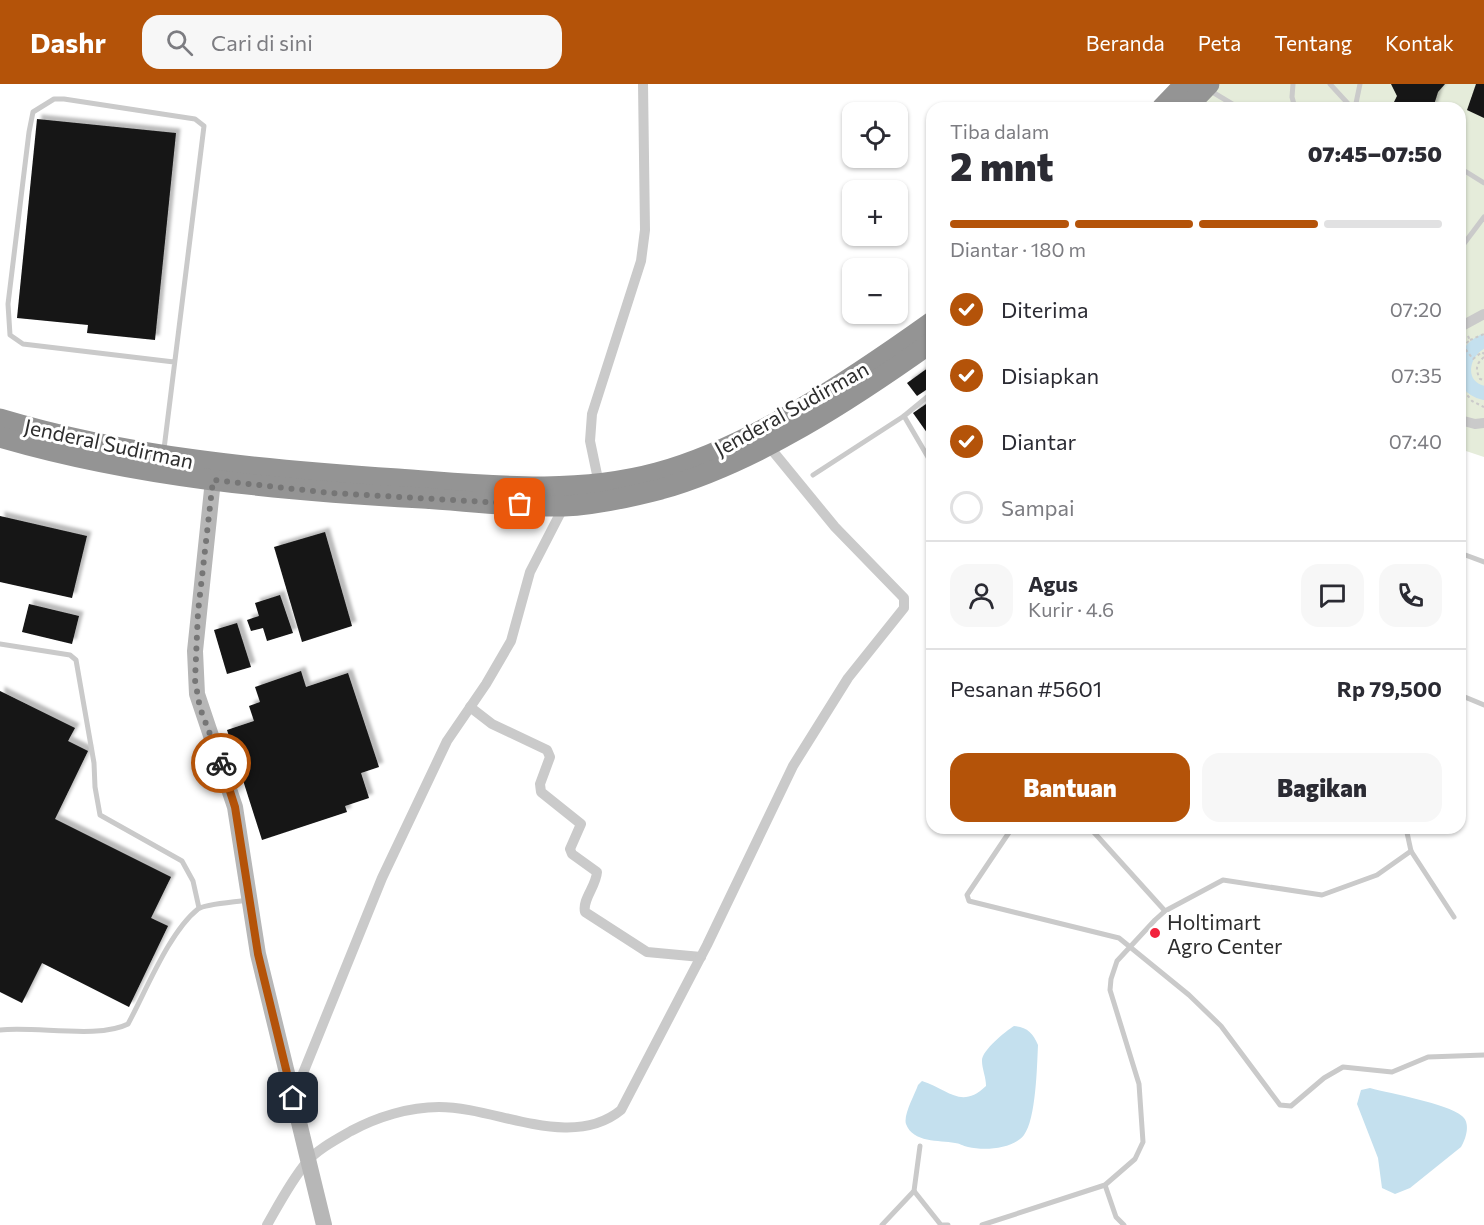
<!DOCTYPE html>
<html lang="id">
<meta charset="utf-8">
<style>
body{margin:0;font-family:Commissioner,sans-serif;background:#f7f7f7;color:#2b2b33;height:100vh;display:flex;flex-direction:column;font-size:22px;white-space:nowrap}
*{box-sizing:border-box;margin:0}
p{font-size:20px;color:#7c7c81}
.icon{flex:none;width:33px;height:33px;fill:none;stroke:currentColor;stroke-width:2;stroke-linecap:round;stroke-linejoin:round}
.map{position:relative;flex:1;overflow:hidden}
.sheet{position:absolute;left:926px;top:18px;width:540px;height:732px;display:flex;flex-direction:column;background:#fff;border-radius:18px;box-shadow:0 2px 4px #0004}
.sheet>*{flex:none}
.controls{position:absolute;left:842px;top:18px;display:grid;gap:12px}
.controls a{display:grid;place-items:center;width:66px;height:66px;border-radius:12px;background:#fff;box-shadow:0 2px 4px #0004;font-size:30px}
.pin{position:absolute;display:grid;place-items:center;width:51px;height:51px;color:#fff;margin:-26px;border-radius:12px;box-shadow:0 3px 9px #0006}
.courier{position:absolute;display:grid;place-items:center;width:60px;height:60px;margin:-30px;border:4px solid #b45309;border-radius:50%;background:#fff;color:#222;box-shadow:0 2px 8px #0007}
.summary em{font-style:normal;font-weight:800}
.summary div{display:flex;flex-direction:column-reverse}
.summary{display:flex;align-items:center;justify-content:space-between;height:102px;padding:0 24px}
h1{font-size:39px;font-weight:800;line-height:45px}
.bar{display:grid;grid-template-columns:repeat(4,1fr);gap:9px 6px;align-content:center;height:72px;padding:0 24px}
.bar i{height:8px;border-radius:4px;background:#e1e1e2}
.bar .current{background:#b45309}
.bar p{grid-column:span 4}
.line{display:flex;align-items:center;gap:15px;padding:0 24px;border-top:2px solid #e1e1e2}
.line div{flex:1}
.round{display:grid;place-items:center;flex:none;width:63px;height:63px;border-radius:18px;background:#f7f7f7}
ol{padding:0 24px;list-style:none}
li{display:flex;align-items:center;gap:18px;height:66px}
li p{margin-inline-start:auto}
li .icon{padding:6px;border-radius:50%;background:#b45309;color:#fff;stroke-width:4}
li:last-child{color:#7c7c81}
li i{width:33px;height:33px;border:3px solid #e1e1e2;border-radius:50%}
.button{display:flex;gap:12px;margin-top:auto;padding:12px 24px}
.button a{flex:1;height:69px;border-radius:18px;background:#b45309;color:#fff;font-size:24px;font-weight:800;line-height:69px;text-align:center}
.button a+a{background:#f7f7f7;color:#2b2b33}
header{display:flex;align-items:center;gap:36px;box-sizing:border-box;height:84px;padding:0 30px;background:#b45309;color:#fff}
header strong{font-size:28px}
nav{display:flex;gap:33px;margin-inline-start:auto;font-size:21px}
.search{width:420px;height:54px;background:#f7f7f7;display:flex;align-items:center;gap:15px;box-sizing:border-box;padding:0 21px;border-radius:18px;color:#7c7c81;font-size:22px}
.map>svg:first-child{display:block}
</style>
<header>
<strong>Dashr</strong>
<div class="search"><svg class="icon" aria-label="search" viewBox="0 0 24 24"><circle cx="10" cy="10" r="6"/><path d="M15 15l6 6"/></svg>Cari di sini</div>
<nav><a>Beranda</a><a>Peta</a><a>Tentang</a><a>Kontak</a></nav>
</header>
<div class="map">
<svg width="1484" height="1141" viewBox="0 0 1484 1141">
<defs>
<filter id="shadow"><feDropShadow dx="4.5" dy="-4.5" stdDeviation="1.5" flood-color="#0004"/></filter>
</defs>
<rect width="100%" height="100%" fill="#fff"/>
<polygon fill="#e5ecda" points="1220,0 1484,0 1484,373 1460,365 1460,24 1198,23"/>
<g fill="#c4e0ee">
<path d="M1014 942C1027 943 1033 949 1038 961 1037 983 1036 1035 1024 1051 1013 1065 985 1067 968 1063 963 1062 959 1059 955 1059 939 1056 913 1059 906 1040 903 1031 915 1010 918 1001L922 997C948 1005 961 1026 986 1002 986 993 982 985 982 977 981 967 1006 947 1014 942Z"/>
<path d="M1370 1004C1392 1010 1446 1019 1462 1032 1471 1039 1466 1055 1461 1063L1410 1104 1395 1110 1382 1104 1378 1074 1357 1020 1361 1006Z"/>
</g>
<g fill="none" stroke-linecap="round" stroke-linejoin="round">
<path stroke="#c4e0ee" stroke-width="14" d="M1484 257C1460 267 1455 302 1484 309"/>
</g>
<g fill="#141414" filter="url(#shadow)">
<polygon points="1391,0 1445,0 1438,8 1433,24 1391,24 1397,12"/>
<polygon points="1476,0 1484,0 1484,34 1467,26"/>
<polygon points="37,35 176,49 155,256 87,249 88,241 17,234"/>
<polygon points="932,281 932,302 917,312 907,299"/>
<polygon points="932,316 932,352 930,353 913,329"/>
<polygon points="0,432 87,452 72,514 0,498"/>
<polygon points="325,448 352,542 302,558 274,463"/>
<polygon points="280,511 293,549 267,557 263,544 251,547 247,536 259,532 255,519"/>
<polygon points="29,520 79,532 72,560 22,548"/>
<polygon points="237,539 251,583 227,590 214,546"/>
<polygon points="301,587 306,603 348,589 379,683 361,689 369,714 345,722 347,728 262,756 227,646 254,637 249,622 260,618 255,603"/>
<polygon points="0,607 75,644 68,657 88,667 55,735 171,793 151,834 168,842 129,923 42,879 22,919 0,908"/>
</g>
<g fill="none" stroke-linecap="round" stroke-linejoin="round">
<g stroke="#cacaca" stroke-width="2" stroke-dasharray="3 3" stroke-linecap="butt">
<polyline points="1468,252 1470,256 1463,262 1473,275 1482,268 1484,270"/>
<polyline points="1470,256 1484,250"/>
<path d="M1484 273C1476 280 1475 285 1480 295L1484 296"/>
<polyline points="1460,302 1472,317 1484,323"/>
</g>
<g stroke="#cacaca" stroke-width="5">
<polyline points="1293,0 1292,13 1295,24"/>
<polyline points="1330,0 1352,24"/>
<polyline points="1209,6 1239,24"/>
<polyline points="1355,24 1360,0"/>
<polyline points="1460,84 1484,99"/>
<polyline points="1460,165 1484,133"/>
<polyline points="904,332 932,380"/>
<polyline points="164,365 204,42 195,35 64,15 54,15 33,28 29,48 8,220 10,251 23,260 174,278"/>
<polyline points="813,391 904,332 932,309"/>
<polyline points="1460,469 1484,478"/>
<polyline points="0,560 70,571 76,576 94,679 95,703 100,731 182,777 193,797 199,824"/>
<polyline points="1460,611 1484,621"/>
<polyline points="1012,744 967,811 969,817 1119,854 1189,911 1221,942 1280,1021 1291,1022 1324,994 1343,983 1392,988 1428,973 1484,971"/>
<polyline points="1090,744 1165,827"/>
<polyline points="1406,744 1411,767 1454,833"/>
<path d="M0 946C36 942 99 955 128 940 146 907 169 848 198 825 205 820 237 818 248 816"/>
<polyline points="1105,1101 1116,1133 1124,1141"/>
<polyline points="914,1107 941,1141 948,1141"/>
<polyline points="882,1141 914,1107 920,1062"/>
<polyline points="982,1141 1105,1101 1135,1075 1143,1058 1139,1000 1110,906 1111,895 1117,877 1155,836 1165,827 1223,796 1322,811 1377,791 1411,767"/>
</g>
<g stroke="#cacaca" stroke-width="10">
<polyline points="1460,243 1484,230"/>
<polyline points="1460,336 1475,340 1484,339"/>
<polyline points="599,400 590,357 592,330 641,177 645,146 643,0"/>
<path d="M470 623 492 640 547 666 550 673 540 700 541 708 581 740 570 765 572 770 597 788C596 803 582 815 585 828L647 868 701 873"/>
<polyline points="293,1014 382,794 447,657 486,600 511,557 530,488 564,422"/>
<path d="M267 1141C279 1120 291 1097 306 1079 316 1066 337 1055 351 1047 377 1033 409 1023 439 1023 497 1023 571 1067 621 1026L707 861 793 682 848 594 904 524V514L835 443 767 360"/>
</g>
<polyline stroke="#b7b7b7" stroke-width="16" points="213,396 195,567 197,610 235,723 258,870 324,1141"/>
<g stroke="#949494" stroke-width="21">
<polyline points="1162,24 1185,0"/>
<polyline points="1186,24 1209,0"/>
<path d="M0 335C130 374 262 386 398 395 484 401 572 412 657 389 752 363 852 295 932 238"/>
<path d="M0 353C137 393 280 406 422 414 469 417 517 423 564 422 596 421 630 413 661 405 756 378 852 315 932 258"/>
</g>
</g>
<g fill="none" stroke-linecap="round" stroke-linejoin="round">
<polyline stroke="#767676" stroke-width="6" stroke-dasharray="0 10.8" points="221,679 200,624 195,596 198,528 213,396 331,409 520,420"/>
<polyline stroke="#b45309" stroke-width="8" points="221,679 235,723 258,870 293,1014"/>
</g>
<circle fill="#f2223c" stroke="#fff" stroke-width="2" cx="1155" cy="849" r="6"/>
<g text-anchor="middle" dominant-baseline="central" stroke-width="6" stroke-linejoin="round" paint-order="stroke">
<g font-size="21" fill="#2d2d2d" stroke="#fff">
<text transform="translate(791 324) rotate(-29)">Jenderal Sudirman</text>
<text transform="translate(109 359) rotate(12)">Jenderal Sudirman</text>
</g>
<g font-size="21" fill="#2d2d2d" stroke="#fff" text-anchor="start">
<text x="1167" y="837">Holtimart<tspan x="1167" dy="24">Agro Center</tspan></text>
</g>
</g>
</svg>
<div class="controls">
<a><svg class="icon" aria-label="locate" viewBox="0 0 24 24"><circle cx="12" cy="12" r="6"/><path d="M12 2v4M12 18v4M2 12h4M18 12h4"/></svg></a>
<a>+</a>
<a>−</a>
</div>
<div class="pin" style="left:520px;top:420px;background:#ea580c"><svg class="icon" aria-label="bag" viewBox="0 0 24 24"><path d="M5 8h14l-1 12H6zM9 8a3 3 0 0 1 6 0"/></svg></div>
<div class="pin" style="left:293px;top:1014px;background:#1f2937"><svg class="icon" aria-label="home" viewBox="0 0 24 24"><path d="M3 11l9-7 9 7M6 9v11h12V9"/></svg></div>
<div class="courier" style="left:221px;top:679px"><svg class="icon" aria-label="bike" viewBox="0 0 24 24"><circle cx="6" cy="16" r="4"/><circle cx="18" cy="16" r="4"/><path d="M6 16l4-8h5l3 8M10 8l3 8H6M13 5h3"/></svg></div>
<section class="sheet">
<div class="summary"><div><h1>2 mnt</h1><p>Tiba dalam</p></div><em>07:45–07:50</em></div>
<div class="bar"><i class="current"></i><i class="current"></i><i class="current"></i><i></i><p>Diantar · 180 m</p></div>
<ol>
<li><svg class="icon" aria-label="check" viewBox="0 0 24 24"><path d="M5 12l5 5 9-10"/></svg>Diterima<p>07:20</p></li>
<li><svg class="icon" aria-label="check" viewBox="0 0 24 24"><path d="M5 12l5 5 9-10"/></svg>Disiapkan<p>07:35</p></li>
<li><svg class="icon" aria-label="check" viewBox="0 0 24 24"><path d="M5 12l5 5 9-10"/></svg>Diantar<p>07:40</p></li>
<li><i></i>Sampai</li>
</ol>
<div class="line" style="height:108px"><a class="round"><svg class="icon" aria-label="person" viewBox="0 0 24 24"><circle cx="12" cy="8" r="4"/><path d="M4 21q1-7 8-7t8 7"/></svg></a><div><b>Agus</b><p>Kurir · 4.6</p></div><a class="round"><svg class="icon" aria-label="chat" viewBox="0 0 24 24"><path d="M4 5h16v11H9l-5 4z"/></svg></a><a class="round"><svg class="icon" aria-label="phone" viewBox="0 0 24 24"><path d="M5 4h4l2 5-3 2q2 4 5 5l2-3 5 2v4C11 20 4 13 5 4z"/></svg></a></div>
<div class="line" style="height:78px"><div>Pesanan #5601</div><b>Rp 79,500</b></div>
<div class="button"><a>Bantuan</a><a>Bagikan</a></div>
</section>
</div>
